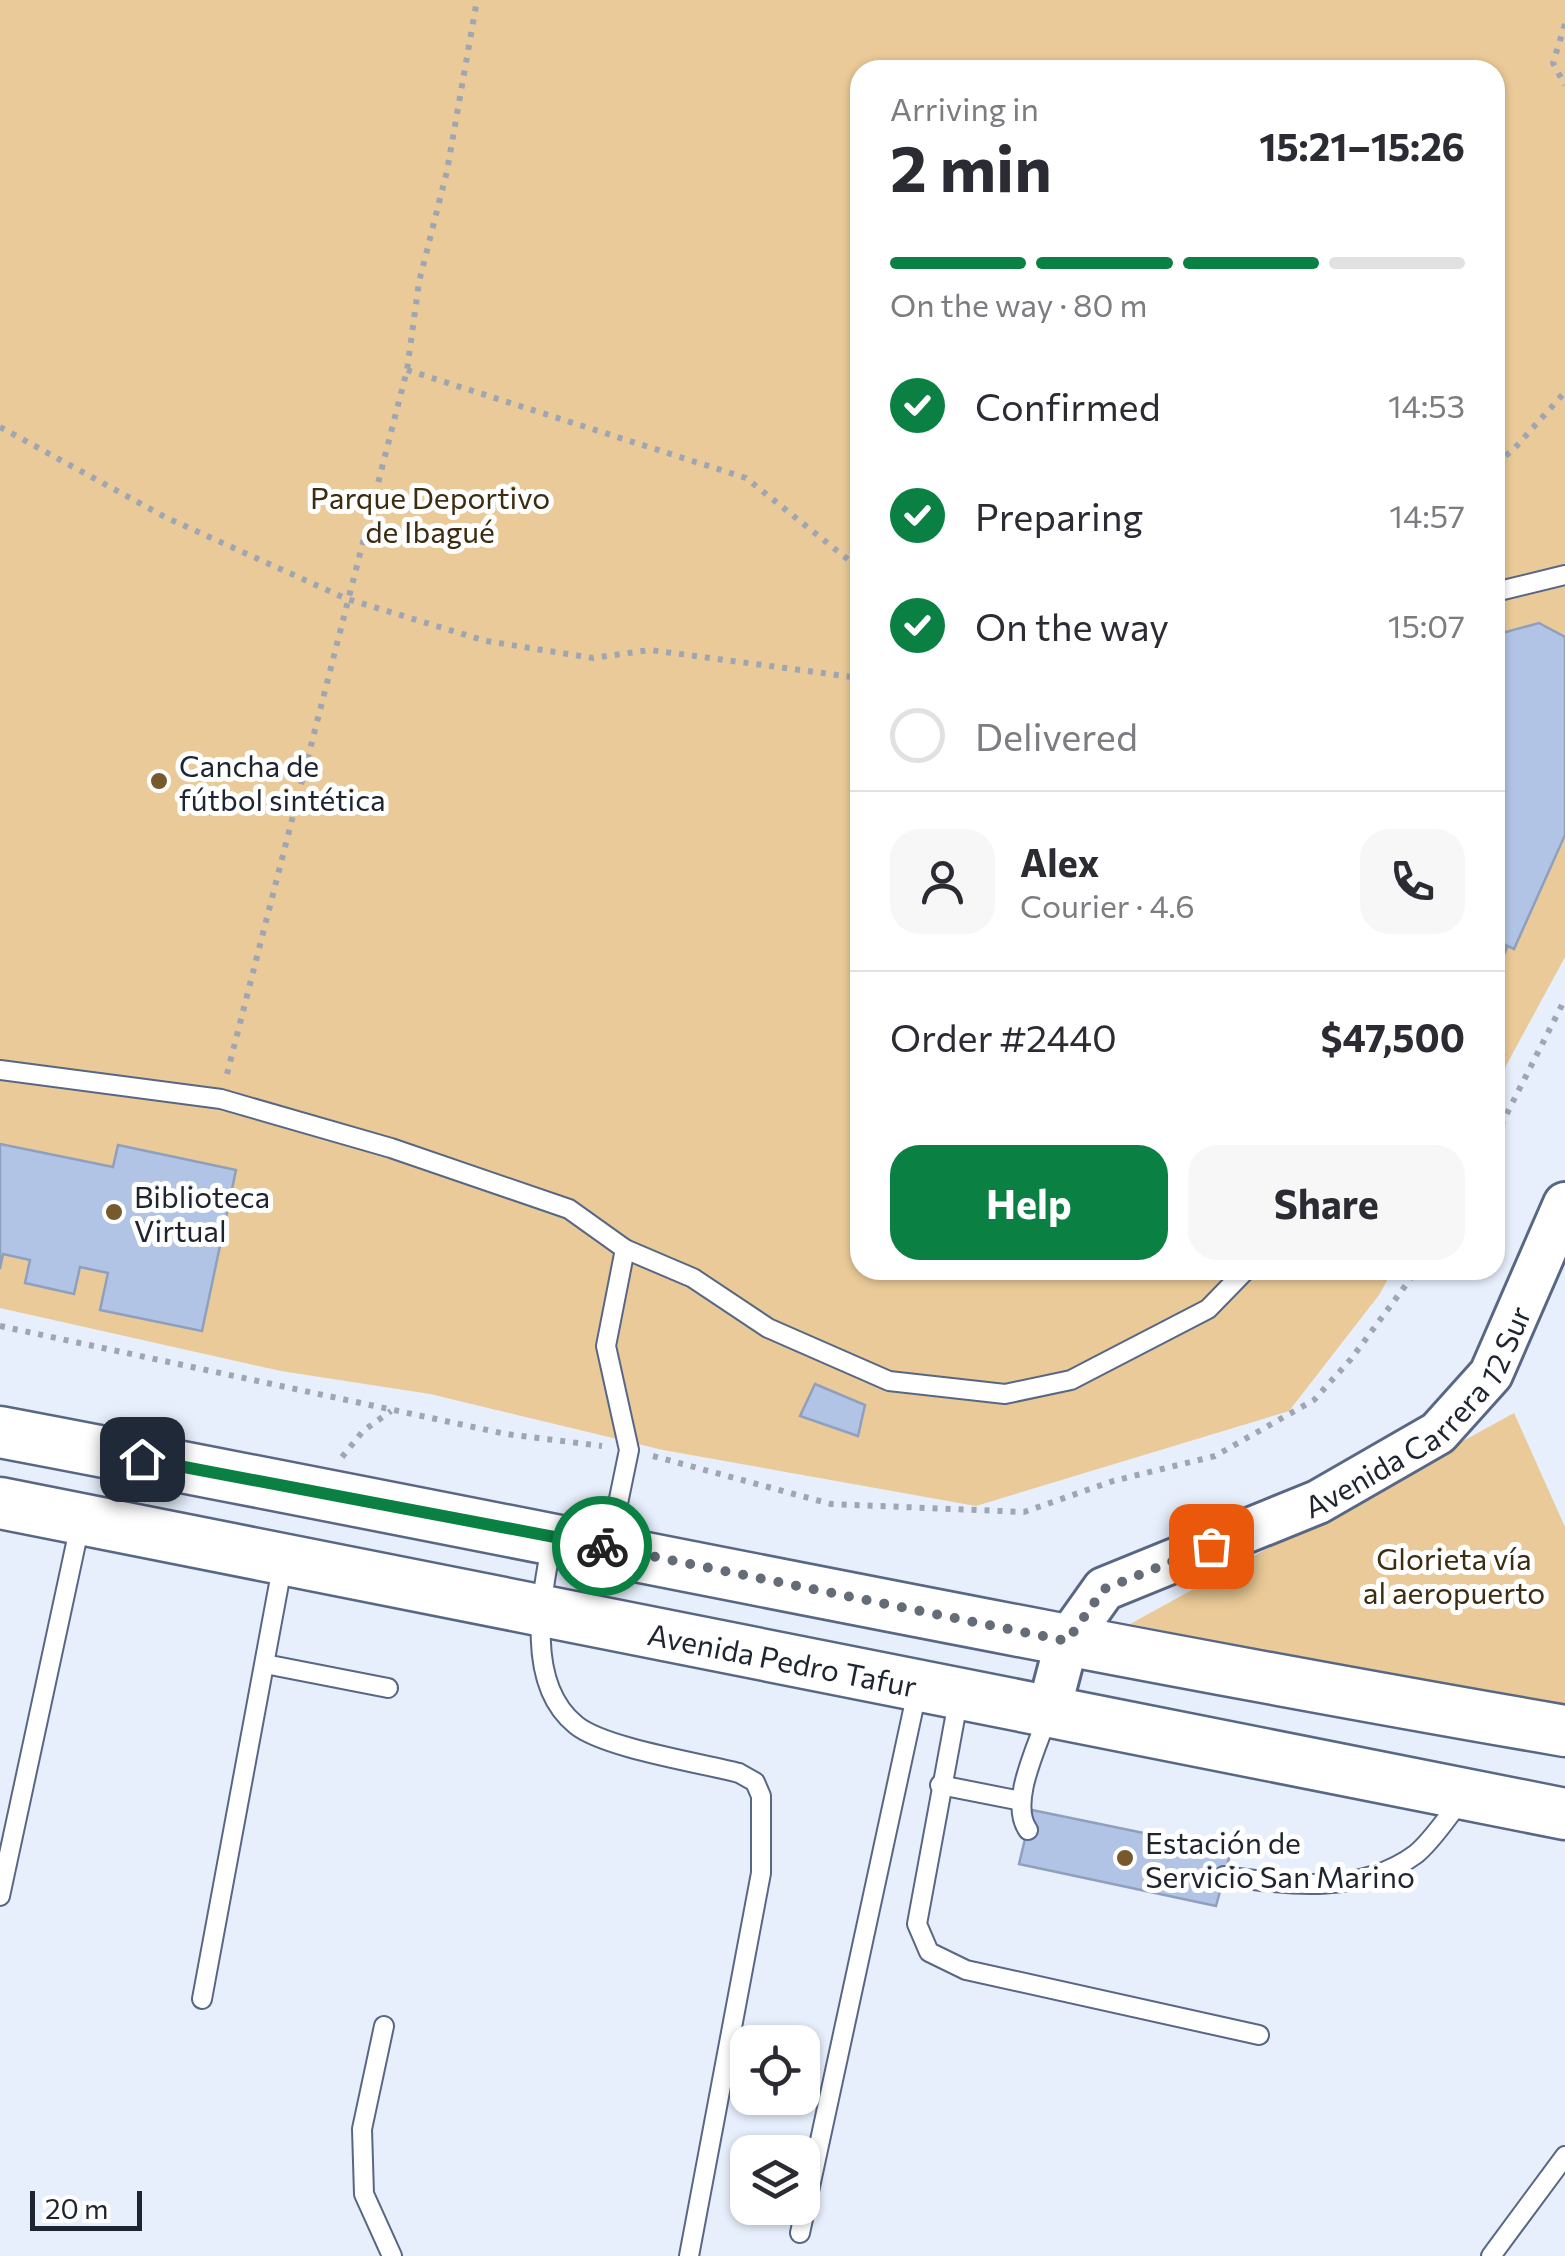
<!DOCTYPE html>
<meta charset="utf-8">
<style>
body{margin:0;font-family:Commissioner,sans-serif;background:#f7f7f7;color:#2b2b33;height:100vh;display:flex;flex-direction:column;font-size:38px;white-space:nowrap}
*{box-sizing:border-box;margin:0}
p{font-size:32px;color:#7c7c81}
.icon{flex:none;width:55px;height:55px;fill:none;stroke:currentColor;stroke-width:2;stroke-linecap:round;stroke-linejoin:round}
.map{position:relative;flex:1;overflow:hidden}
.sheet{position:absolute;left:850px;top:60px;width:655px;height:1220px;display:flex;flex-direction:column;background:#fff;border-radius:30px;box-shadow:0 2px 8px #0004}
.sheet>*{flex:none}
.fabs{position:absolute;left:730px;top:2025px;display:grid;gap:20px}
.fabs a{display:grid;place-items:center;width:90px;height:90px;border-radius:20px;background:#fff;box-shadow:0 2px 8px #0004;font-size:50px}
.scale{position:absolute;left:30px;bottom:25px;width:112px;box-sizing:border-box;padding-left:10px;border:5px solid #1e2531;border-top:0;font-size:28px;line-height:35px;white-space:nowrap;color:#1e2531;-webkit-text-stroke:8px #fff;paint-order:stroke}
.pin{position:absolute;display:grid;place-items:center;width:85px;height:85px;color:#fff;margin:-42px;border-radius:20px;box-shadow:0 5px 15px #0006}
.courier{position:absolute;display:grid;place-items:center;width:100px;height:100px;margin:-50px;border:8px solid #0b8043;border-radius:50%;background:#fff;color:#222;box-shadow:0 2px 12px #0007}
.overview em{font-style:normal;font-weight:700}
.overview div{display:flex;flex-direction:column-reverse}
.overview{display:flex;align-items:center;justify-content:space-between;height:170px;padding:0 40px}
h1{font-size:65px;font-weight:700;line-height:75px}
.bar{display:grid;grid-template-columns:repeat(4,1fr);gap:15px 10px;align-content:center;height:120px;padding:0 40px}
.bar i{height:12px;border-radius:8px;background:#e1e1e2}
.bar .active{background:#0b8043}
.bar p{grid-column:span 4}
.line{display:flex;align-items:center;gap:25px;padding:0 40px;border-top:2px solid #e1e1e2}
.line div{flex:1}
.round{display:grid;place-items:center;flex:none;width:105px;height:105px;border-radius:30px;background:#f7f7f7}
ol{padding:0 40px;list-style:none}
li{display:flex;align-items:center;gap:30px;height:110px}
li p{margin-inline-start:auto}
li .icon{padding:10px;border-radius:50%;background:#0b8043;color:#fff;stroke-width:4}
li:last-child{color:#7c7c81}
li i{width:55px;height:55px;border:5px solid #e1e1e2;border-radius:50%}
.cta{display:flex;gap:20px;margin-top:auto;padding:20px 40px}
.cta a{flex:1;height:115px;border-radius:30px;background:#0b8043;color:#fff;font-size:40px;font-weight:700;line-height:115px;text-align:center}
.cta a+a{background:#f7f7f7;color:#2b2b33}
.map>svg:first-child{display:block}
</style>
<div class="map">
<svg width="1565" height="2256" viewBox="0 0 1565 2256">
<rect width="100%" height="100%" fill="#e7effc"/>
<g fill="#eaca98">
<polygon points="0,0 1565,0 1565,957 1495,1086 1495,70 860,70 860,1270 1393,1270 1379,1295 1289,1411 976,1506 663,1450 430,1394 281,1371 0,1308"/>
<polygon points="1514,1413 1565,1527 1565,1711 1130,1624"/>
</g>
<g fill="#b2c4e5" stroke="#8fa0bf" stroke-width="2.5">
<polygon points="1539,623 1565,637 1565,835 1514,949 1495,940 1495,635"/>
<polygon points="1495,943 1507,948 1495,974"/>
<polygon points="0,1144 113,1167 118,1145 236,1170 202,1331 100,1310 108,1273 80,1267 74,1294 25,1283 30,1260 3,1254 0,1269"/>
<polygon points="815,1384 865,1405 858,1436 800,1416"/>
<polygon points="1032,1810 1231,1851 1216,1906 1019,1864"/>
</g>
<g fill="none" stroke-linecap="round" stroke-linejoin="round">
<g stroke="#576784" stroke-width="22">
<g id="service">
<polyline points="1495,592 1565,575"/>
<polyline points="0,1070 221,1099 391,1148 569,1209 625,1249 693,1278 768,1328 889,1381 1005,1394 1071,1380 1208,1309 1246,1270"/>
<path d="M552 1542C541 1597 525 1684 576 1725 604 1748 701 1763 739 1773L755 1782 761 1796V1873L689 2256"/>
<polyline points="609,1547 629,1450 606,1346 625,1249"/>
<polyline points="265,1664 388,1688"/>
<polyline points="959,1696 917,1924 929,1952 966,1970 1259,2035"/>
<polyline points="940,1785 1021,1801"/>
<path d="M1028 1830C1008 1802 1039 1744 1048 1714"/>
<path d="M1224 1876C1288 1885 1361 1895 1416 1854 1433 1840 1448 1816 1462 1799"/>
<polyline points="0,1896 81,1520"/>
<polyline points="202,1999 283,1562"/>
<polyline points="384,2026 362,2129 364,2194 392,2256"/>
<polyline points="800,2233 918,1687"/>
<polyline points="1491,2256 1565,2156"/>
</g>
</g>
<g stroke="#576784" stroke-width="48">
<g id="tertiary">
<path id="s1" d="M1048 1713 1067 1641 1104 1589 1318 1502 1438 1433 1491 1374 1565 1204"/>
</g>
</g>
<g stroke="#576784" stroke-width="55">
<g id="secondary">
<path d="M0 1432C522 1531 1042 1641 1565 1731"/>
<path id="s2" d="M0 1503 1565 1814"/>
</g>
</g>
<g stroke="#9fa6b3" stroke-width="6" stroke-dasharray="5 8" stroke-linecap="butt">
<polyline points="1565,24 1553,63 1565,85"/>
<polyline points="407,370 746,478 860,569"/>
<polyline points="0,427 165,517 347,599 486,641 593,658 650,650 860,678"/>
<polyline points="1495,463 1512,451 1565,392"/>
<polyline points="227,1074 407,370 419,282 447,171 477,0"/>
<polyline points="1495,1137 1565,999"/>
<polyline points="0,1326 506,1434 602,1446"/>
<polyline points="653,1456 831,1504 1024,1512 1113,1481 1215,1456 1314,1400 1351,1359 1417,1270"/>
<polyline points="342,1457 363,1431 391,1411"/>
</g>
<use href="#service" stroke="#fff" stroke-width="18"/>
<use href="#tertiary" stroke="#fff" stroke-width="42"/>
<use href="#secondary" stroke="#fff" stroke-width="50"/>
</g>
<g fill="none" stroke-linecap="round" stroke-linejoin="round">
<polyline stroke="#646c78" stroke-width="10" stroke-dasharray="0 18" points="602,1546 1067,1641 1104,1589 1211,1546"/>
<polyline stroke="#0b8043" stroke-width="12" points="142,1459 602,1546"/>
</g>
<g fill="#765a2d" stroke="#fff" stroke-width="4">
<circle cx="159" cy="781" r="10"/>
<circle cx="114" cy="1212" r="10"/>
<circle cx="1125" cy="1858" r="10"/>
</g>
<g text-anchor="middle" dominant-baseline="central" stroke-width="10" stroke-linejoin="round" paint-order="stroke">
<g font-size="30" fill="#3d2c10" stroke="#fff">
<text x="430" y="496">Parque Deportivo<tspan x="430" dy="34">de Ibagué</tspan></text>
<text x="1454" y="1557">Glorieta vía<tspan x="1454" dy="34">al aeropuerto</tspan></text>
</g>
<g font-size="30" fill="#1e2531" stroke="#fff" text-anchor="start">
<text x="179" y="764">Cancha de<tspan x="179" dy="34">fútbol sintética</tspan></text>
<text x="134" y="1195">Biblioteca<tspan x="134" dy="34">Virtual</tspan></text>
<text x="1145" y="1841">Estación de<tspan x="1145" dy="34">Servicio San Marino</tspan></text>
</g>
<g font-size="30" fill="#1e2531" stroke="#fff">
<text stroke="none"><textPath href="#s1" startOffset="508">Avenida Carrera 12 Sur</textPath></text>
<text stroke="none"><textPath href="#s2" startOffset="798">Avenida Pedro Tafur</textPath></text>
</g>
</g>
</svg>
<div class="fabs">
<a><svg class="icon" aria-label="locate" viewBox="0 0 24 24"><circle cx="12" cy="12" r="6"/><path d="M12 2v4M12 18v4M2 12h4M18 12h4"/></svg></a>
<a><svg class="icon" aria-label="layers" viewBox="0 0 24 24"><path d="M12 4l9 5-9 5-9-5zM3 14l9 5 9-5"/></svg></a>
</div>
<div class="scale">20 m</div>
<div class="pin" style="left:1211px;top:1546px;background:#ea580c"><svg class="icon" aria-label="bag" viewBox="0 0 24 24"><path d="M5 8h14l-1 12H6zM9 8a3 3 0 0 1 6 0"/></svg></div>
<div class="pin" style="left:142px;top:1459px;background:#1f2937"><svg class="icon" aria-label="home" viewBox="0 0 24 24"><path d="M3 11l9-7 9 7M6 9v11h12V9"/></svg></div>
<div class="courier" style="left:602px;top:1546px"><svg class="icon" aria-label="bike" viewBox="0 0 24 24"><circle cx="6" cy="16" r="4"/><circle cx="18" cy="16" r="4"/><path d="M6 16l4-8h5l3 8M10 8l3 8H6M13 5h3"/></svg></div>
<section class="sheet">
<div class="overview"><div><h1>2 min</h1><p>Arriving in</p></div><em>15:21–15:26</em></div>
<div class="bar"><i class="active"></i><i class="active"></i><i class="active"></i><i></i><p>On the way · 80 m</p></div>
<ol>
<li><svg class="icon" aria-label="check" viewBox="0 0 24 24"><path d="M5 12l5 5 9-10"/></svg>Confirmed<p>14:53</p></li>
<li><svg class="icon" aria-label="check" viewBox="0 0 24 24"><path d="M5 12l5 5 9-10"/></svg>Preparing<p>14:57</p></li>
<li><svg class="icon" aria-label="check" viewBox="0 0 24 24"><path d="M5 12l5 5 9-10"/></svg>On the way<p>15:07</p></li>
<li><i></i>Delivered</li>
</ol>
<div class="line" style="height:180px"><a class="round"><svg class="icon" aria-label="person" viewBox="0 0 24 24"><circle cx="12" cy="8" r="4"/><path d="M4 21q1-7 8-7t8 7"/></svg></a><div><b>Alex</b><p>Courier · 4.6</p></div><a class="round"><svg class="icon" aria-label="phone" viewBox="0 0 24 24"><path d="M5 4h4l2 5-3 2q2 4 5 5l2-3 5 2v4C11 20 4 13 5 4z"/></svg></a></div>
<div class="line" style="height:130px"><div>Order #2440</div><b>$47,500</b></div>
<div class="cta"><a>Help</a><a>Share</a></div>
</section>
</div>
